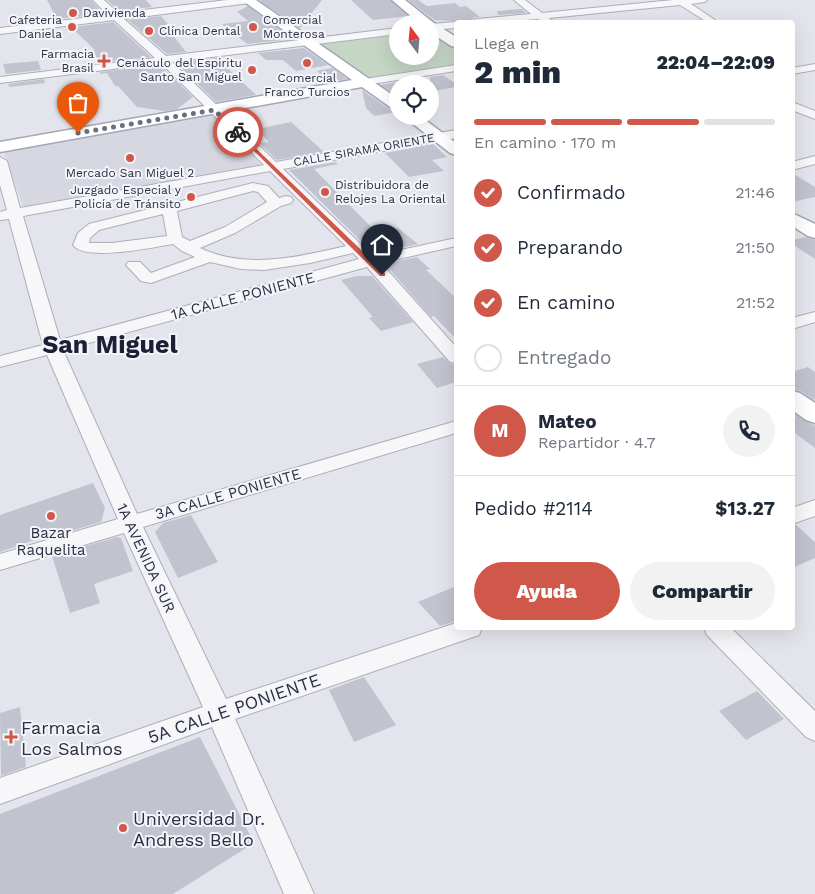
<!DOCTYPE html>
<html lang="es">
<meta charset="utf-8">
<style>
body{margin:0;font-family:"Work Sans",sans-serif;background:#f2f2f3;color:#1f2937;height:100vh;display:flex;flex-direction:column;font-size:19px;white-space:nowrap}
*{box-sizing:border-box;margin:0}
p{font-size:16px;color:#747a83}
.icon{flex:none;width:28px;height:28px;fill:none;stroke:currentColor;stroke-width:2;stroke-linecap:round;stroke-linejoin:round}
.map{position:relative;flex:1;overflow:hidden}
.drawer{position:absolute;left:454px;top:20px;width:341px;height:610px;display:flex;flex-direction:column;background:#fff;border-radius:5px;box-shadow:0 5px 20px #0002}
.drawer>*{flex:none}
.needle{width:32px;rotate:344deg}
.fabs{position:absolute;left:389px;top:15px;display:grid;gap:10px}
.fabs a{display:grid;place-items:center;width:50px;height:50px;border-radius:50%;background:#fff;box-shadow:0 5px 20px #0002;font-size:25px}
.pin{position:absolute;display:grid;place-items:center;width:42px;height:42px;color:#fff;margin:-51px -21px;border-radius:50% 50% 50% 0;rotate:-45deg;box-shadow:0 0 5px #0007}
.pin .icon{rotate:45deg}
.courier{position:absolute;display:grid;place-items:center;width:50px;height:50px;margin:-25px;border:4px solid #d0584a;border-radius:50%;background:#fff;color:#222;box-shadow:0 1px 6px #0007}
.headline em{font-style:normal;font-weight:800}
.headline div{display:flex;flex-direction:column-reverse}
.headline{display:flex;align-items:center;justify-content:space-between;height:85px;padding:0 20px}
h1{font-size:32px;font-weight:800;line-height:38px}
.bar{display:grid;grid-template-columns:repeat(4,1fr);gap:8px 5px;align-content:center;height:60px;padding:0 20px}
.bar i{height:6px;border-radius:4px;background:#e0e1e3}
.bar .selected{background:#d0584a}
.bar p{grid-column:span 4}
.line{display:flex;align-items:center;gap:12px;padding:0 20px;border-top:1px solid #e0e1e3}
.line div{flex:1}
.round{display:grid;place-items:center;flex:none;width:52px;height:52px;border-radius:26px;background:#f2f2f3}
ol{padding:0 20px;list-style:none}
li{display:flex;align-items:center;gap:15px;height:55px}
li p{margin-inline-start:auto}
li .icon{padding:5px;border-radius:50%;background:#d0584a;color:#fff;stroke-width:4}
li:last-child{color:#747a83}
li i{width:28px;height:28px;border:2px solid #e0e1e3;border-radius:50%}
.action{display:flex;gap:10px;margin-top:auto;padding:10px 20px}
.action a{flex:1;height:58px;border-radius:30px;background:#d0584a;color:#fff;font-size:20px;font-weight:800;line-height:58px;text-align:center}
.action a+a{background:#f2f2f3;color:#1f2937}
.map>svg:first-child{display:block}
</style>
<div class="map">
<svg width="815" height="894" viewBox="0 0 815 894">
<rect width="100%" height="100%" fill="#e4e5ec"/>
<polygon fill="#d6d7e1" points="201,115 212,115 260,164 255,168 32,208 23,206 4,153 10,149"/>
<polygon fill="#c5d6c5" points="430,27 456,43 456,68 365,82 307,42 397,31 398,56 430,56"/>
<g fill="#c1c3cf">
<polygon points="47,0 91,0 104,14 57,19"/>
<polygon points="107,0 146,0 152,7 119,11"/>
<polygon points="322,0 300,28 260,1 261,0"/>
<polygon points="351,0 390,0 408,16 373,20"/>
<polygon points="408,0 418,0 427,6 455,3 460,7 466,6 480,17 475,17 469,22 435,20"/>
<polygon points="248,6 292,39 247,44 222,24 248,21 237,12"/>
<polygon points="522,9 526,13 498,15 497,11"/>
<polygon points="161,16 168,24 165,25 186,52 167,54 128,20"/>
<polygon points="113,22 151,57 98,63 94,49 74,30 67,31 65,28"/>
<polygon points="304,48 328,65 296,71 283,60 266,60 258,53"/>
<polygon points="217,58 239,79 256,95 216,102 176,63"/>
<polygon points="38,61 41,70 6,74 3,64"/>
<polygon points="160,65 193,97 177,109 165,111 137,107 118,86 115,86 107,73 101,74 100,72"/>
<polygon points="332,68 347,79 329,82 317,71"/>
<polygon points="443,75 456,84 456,87 430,92 430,77"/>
<polygon points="44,79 45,83 9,87 8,84"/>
<polygon points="398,82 398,96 380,85"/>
<polygon points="362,90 392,111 396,112 374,116 366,108"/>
<polygon points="291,122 324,152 277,160 259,143 269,142 257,129"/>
<polygon points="433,144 447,157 432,160 444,171 409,177 385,153"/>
<polygon points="335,162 338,164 314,169 377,233 398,228 418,244 374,254 289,170"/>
<polygon points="792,173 815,187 815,197 792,202"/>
<polygon points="806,237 815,240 815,259 792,244 792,240"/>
<polygon points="417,257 430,269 426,270 456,298 456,339 434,316 431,317 385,264"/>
<polygon points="357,276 372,276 413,322 381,331 369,318 373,317 341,280"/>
<polygon points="443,357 449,363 456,365 456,382 437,388 417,364"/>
<polygon points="808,367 815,372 815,399 813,400 801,391 792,389 792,372"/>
<polygon points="792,413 815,426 815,448 792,431"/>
<polygon points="93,483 105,508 101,522 47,538 46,536 0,552 0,515"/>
<polygon points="191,515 218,562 178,578 155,532 163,523"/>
<polygon points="796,525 815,542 815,558 792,568 792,526"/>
<polygon points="117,537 121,538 133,571 94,584 100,603 70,613 52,556"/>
<polygon points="456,586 456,621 440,626 418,602"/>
<polygon points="364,677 396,725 354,742 329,690"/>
<polygon points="757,691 784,719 746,740 719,711"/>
<polygon points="20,707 26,767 1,776 0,713"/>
<polygon points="200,737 254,843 173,894 0,894 0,814"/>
</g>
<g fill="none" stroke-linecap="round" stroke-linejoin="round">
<g stroke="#acaeba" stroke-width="2">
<g id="minor">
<path d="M93 0H104L118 13 227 0H255L250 3 124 19 166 56 398 28V34L172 62 276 162 456 130V138L283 169 373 256 456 238V246L381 263 456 347V363L450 362 367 267 63 350 137 514 456 421V433L143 527 226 699 456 623V628H482L479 635 235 719 314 894H284L212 727 0 804V778L203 707 124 533 0 570V554L118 519 47 355 0 367V356L43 345 9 219 0 220V212L7 210 0 185V157L7 161 20 208 264 165 161 63 0 83V77L155 58 114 20 0 34V28L108 15ZM270 171 346 246C298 257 247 270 200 248L235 233 281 206 291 203 293 200 291 197 286 196 279 198 268 186 253 183 89 224 78 233 73 245C85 262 154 247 173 244L182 251 195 257 151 273 140 262H128L126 265 141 281 151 283 210 262 241 269 264 270 310 263 353 253 359 259 60 340 23 216ZM253 191 258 192 267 202 225 227 190 241 182 237 177 211ZM163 214 167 236 112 243H89L90 238 99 230Z"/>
<polygon points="514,0 525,0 542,13 673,0 707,0 705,2 691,4 718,22 707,22 680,5 549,18 551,20 548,22 543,22 538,19 501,22 471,22 476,19 531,14"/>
<polygon points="456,22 458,22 456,22 456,28 430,30 430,24"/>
<polygon points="815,64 815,70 792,74 792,68"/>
<polygon points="456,65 456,71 365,85 359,82 365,79"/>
<polygon points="792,102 815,111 815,119 792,110"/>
<polygon points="815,156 815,164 792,170 792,162"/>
<polygon points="815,312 815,322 792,329 792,318"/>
<polygon points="815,500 815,516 792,524 792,508"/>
<polygon points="704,628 731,628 815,711 815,741 806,737 707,635"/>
</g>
</g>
<g stroke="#a3a6b8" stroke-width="3">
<g id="major">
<polygon points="242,0 256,0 398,99 398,110 393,109 362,87 0,152 0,142 352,80"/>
<polygon points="392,0 405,0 434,23 456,37 456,47 451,46 430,32 430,24 420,24"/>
<polygon points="403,116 420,116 456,143 456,155 450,153"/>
<polygon points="792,213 815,224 815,238 808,236 792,226"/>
<polygon points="792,391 800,393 815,403 815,423 806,420 792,410"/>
</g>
</g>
<use href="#minor" fill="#f7f7fa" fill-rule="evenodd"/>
<use href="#major" fill="#fff" fill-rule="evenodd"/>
</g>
<polygon fill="#d0584a" points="238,131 385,273 385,276 380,276 236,133"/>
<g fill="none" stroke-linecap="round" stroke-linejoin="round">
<polyline stroke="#6c6e7f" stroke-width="5" stroke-dasharray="0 9" points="78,133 214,110 238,132"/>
</g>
<g fill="#d0584a" stroke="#f4f5f9" stroke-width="2">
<circle cx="73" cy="13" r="5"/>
<circle cx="72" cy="27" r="5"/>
<circle cx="253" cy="27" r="5"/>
<circle cx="149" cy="31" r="5"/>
<path d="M101.5 53.5h5v5h5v5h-5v5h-5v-5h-5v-5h5z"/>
<circle cx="307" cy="63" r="5"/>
<circle cx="252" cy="70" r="5"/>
<circle cx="130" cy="158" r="5"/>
<circle cx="325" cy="192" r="5"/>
<circle cx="191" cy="197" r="5"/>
<circle cx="51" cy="516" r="5"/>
<path d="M8.5 729.5h5v5h5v5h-5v5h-5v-5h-5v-5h5z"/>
<circle cx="123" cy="828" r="5"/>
</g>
<g text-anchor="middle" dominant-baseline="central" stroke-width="4" stroke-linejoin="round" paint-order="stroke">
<g font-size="12" fill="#2b2e45" stroke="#f4f5f9" text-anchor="start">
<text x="83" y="13">Davivienda</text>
<text x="62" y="20" text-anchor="end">Cafeteria<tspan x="62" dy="14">Daniela</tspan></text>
<text x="263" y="20">Comercial<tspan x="263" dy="14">Monterosa</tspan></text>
<text x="159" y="31">Clínica Dental</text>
<text x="94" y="54" text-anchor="end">Farmacia<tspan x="94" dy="14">Brasil</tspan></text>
<text x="242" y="63" text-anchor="end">Cenáculo del Espiritu<tspan x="242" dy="14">Santo San Miguel</tspan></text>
<text x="307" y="78" text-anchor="middle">Comercial<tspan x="307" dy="14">Franco Turcios</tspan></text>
<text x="130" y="173" text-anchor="middle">Mercado San Miguel 2</text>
<text x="335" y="185">Distribuidora de<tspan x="335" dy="14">Relojes La Oriental</tspan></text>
<text x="181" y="190" text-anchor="end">Juzgado Especial y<tspan x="181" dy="14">Policía de Tránsito</tspan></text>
</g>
<g font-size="12" fill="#2b2e45" stroke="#f4f5f9">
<text transform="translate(364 150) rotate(-10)">CALLE SIRAMA ORIENTE</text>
</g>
<g font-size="15" fill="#2b2e45" stroke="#f4f5f9">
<text transform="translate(243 296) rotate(-15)">1A CALLE PONIENTE</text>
<text transform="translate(228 494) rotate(-16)">3A CALLE PONIENTE</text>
<text transform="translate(146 558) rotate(65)">1A AVENIDA SUR</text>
</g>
<g font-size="15" fill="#2b2e45" stroke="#f4f5f9">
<text x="51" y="533">Bazar<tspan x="51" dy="17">Raquelita</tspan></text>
</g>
<g font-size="18" fill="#2b2e45" stroke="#f4f5f9">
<text transform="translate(234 708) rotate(-19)">5A CALLE PONIENTE</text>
</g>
<g font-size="18" fill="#2b2e45" stroke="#f4f5f9" text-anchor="start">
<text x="21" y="727">Farmacia<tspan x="21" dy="21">Los Salmos</tspan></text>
<text x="133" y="818">Universidad Dr.<tspan x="133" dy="21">Andress Bello</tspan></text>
</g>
<g font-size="25" font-weight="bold" fill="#1d1f36" stroke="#f4f5f9">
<text x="110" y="344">San Miguel</text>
</g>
</g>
</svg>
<div class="fabs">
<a><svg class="needle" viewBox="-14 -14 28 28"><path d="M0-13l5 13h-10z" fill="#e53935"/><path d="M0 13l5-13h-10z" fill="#747a83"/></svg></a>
<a><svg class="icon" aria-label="locate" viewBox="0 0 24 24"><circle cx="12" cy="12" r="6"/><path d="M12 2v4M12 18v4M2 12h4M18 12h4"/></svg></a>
</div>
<div class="pin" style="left:78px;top:133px;background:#ea580c"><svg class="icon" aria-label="bag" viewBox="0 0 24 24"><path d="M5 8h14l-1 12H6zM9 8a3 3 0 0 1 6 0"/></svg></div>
<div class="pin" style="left:382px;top:275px;background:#1f2937"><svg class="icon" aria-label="home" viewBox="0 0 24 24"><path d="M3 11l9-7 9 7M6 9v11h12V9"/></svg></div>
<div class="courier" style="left:238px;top:132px"><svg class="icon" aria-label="bike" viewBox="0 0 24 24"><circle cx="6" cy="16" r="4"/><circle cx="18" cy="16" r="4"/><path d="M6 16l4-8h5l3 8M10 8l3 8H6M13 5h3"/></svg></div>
<section class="drawer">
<div class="headline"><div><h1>2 min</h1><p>Llega en</p></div><em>22:04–22:09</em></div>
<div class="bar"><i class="selected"></i><i class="selected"></i><i class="selected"></i><i></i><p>En camino · 170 m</p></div>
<ol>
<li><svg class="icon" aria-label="check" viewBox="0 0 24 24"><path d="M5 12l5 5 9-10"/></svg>Confirmado<p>21:46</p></li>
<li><svg class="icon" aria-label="check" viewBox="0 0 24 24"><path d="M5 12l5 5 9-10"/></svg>Preparando<p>21:50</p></li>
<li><svg class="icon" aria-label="check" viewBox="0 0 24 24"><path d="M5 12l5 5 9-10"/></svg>En camino<p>21:52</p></li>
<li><i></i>Entregado</li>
</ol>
<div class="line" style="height:90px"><b class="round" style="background:#d0584a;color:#fff">M</b><div><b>Mateo</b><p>Repartidor · 4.7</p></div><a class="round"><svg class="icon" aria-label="phone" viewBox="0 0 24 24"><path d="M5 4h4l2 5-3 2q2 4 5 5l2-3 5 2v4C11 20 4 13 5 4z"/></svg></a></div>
<div class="line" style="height:65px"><div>Pedido #2114</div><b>$13.27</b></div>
<div class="action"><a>Ayuda</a><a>Compartir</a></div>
</section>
</div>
